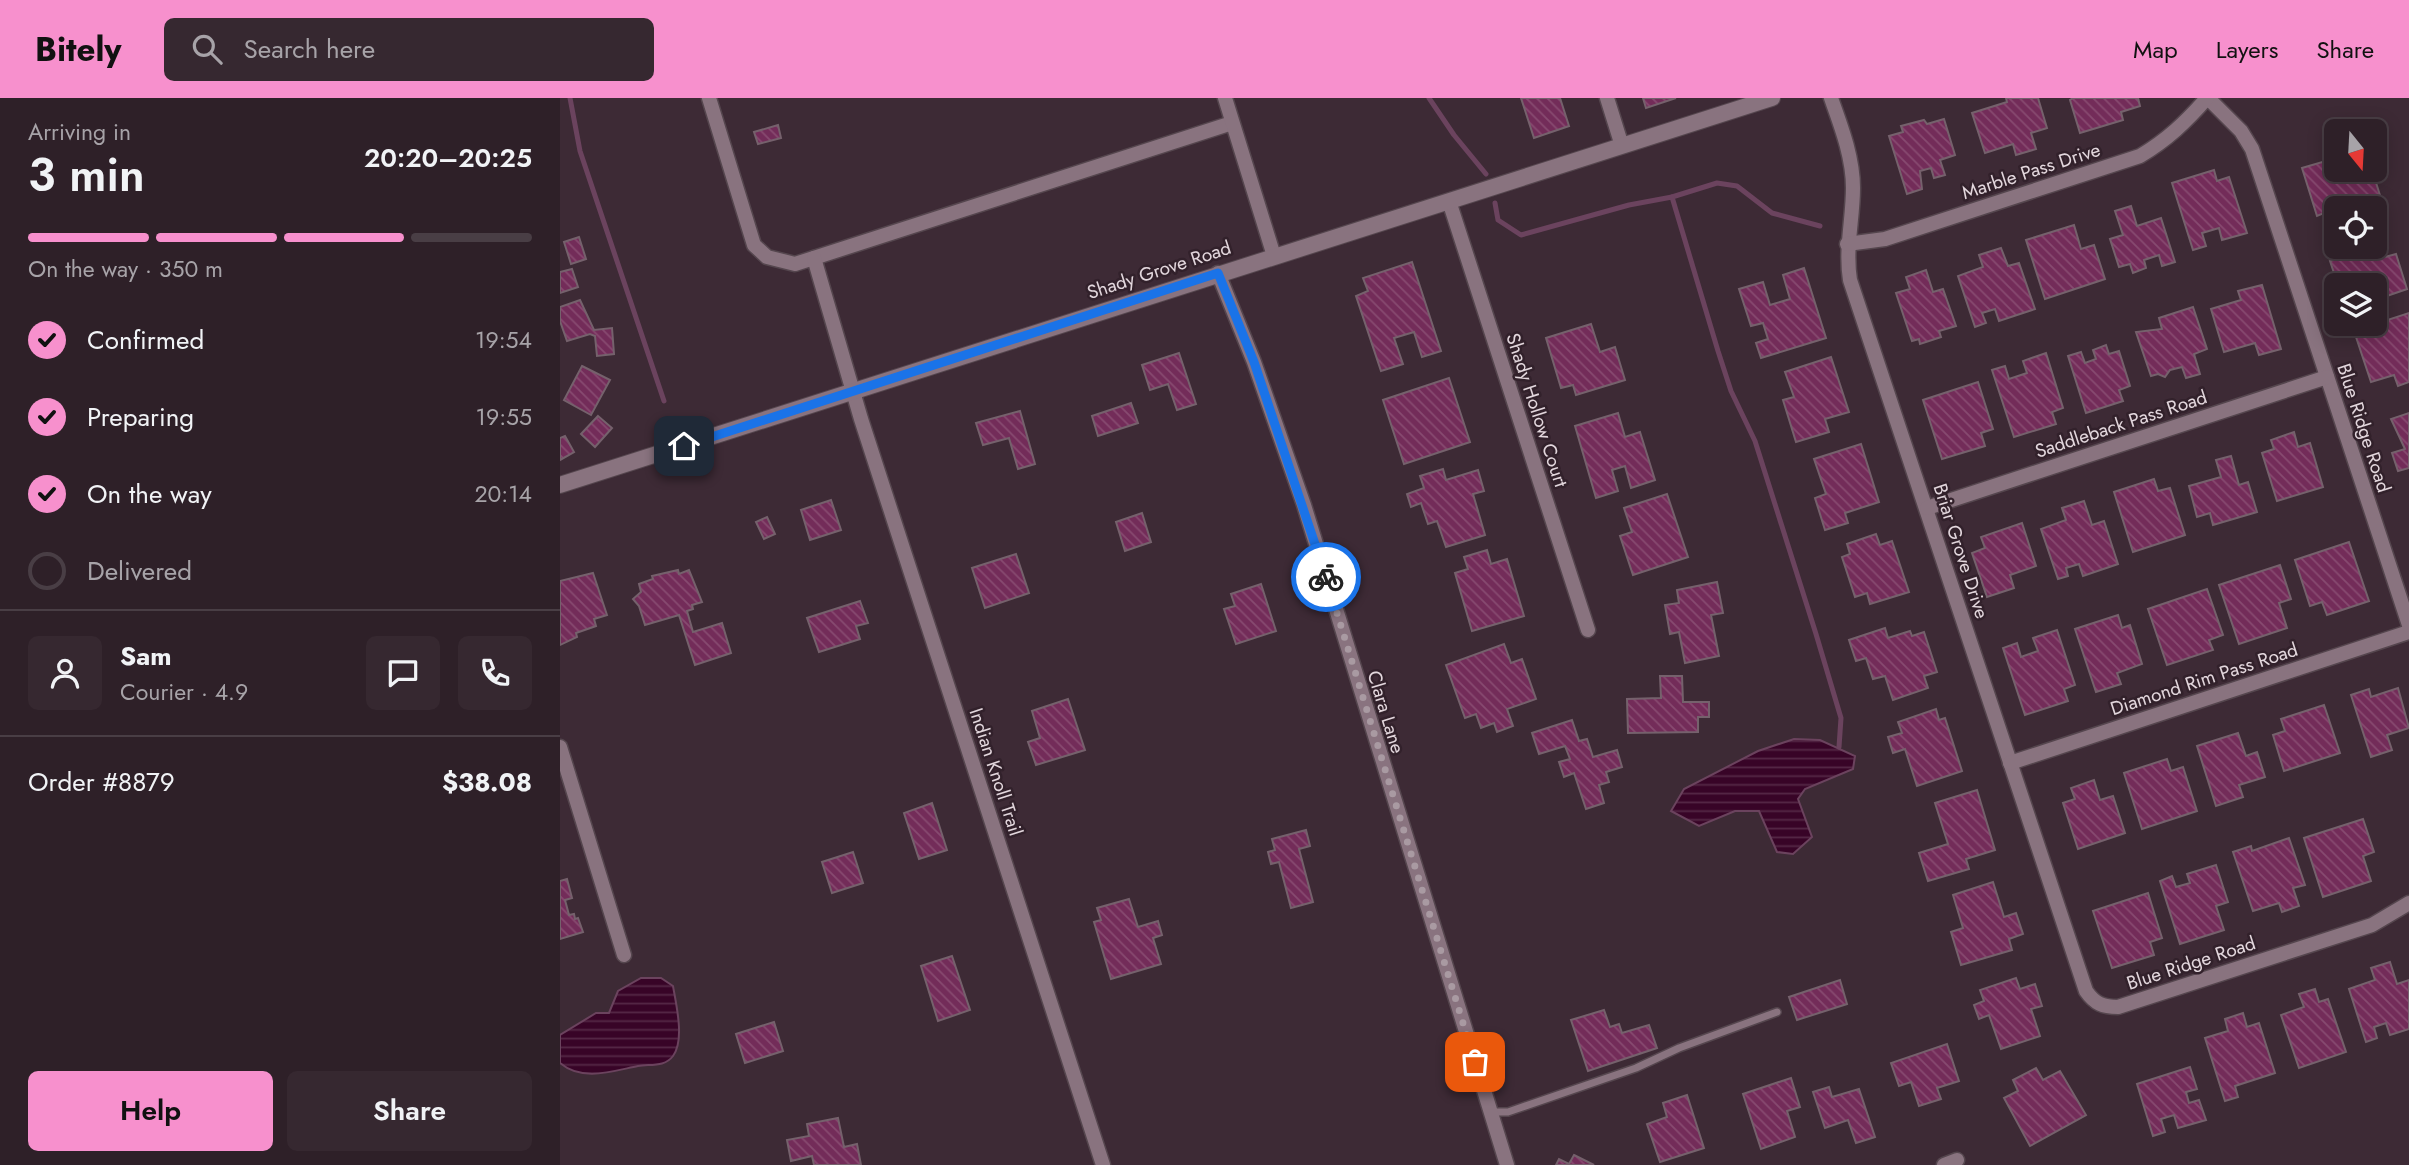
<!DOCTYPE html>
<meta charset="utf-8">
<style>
body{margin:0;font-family:Jost,sans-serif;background:#362830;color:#f1f3f6;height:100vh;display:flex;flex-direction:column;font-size:26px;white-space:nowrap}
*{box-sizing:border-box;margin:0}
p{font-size:23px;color:#a7a3a8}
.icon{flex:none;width:38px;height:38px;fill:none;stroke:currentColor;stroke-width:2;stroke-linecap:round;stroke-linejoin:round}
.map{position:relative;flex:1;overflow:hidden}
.details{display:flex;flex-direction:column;background:#2e2028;width:560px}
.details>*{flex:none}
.needle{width:46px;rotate:162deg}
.controls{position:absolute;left:1764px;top:21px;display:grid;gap:14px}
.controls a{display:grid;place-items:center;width:63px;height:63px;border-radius:10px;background:#2e2028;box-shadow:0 4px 18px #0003,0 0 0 2px #493e45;font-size:35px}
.pin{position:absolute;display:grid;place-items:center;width:60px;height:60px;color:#fff;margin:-30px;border-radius:14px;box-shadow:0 4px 10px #0006}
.courier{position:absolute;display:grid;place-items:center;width:70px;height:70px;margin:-35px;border:5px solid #1a73e8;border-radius:50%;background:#fff;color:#222;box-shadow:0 2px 9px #0007}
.headline em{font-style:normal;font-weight:600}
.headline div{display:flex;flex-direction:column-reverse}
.headline{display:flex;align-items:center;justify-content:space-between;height:119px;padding:0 28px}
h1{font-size:46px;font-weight:600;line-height:52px}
.bar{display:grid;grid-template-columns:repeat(4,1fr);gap:10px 7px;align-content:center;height:84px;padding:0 28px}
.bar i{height:9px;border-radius:5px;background:#493e45}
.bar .selected{background:#f790cd}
.bar p{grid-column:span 4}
.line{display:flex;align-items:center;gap:18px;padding:0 28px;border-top:2px solid #493e45}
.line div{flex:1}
.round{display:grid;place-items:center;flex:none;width:74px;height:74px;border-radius:10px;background:#362830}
ol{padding:0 28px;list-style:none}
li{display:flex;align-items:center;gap:21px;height:77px}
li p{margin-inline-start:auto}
li .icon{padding:7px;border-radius:50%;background:#f790cd;color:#111;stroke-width:4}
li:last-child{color:#a7a3a8}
li i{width:38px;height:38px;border:4px solid #493e45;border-radius:50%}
.button{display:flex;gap:14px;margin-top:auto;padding:14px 28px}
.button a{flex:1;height:80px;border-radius:10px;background:#f790cd;color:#111;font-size:28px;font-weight:600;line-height:80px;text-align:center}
.button a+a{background:#362830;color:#f1f3f6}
header{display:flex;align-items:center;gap:42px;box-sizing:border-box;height:98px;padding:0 35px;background:#f790cd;color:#111}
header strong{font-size:33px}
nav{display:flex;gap:38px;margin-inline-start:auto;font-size:24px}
.search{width:490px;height:63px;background:#362830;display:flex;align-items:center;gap:18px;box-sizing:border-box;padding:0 24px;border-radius:10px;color:#a7a3a8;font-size:26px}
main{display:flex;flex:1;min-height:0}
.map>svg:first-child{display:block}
</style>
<header>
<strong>Bitely</strong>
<div class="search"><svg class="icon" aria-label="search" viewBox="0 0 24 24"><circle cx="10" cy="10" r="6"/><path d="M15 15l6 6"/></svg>Search here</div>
<nav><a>Map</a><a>Layers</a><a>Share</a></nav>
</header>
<main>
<section class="details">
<div class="headline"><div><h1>3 min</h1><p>Arriving in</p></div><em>20:20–20:25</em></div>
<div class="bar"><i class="selected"></i><i class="selected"></i><i class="selected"></i><i></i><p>On the way · 350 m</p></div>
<ol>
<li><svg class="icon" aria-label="check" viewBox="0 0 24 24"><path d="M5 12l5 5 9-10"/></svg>Confirmed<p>19:54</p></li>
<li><svg class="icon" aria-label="check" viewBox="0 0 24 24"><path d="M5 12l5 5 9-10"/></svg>Preparing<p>19:55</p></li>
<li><svg class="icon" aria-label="check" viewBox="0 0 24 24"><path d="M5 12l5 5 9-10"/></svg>On the way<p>20:14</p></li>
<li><i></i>Delivered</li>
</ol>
<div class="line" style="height:126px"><a class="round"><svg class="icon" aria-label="person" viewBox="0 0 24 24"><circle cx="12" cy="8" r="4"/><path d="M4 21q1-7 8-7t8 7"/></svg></a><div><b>Sam</b><p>Courier · 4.9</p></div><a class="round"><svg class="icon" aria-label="chat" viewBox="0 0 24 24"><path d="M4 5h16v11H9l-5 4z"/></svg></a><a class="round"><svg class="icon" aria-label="phone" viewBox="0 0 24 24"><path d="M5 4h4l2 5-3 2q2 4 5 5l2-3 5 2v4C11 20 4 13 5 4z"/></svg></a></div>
<div class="line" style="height:91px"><div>Order #8879</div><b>$38.08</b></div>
<div class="button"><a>Help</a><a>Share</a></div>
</section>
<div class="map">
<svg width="1849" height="1067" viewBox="0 0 1849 1067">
<defs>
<pattern id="water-rules" width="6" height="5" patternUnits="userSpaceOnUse" patternTransform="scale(1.75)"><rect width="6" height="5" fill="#380427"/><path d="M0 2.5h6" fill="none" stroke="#552846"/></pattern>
<pattern id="building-back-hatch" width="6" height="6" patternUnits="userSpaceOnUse" patternTransform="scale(1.75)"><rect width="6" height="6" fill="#732c59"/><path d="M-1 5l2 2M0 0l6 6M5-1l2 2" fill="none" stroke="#874a70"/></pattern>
</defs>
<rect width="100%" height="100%" fill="#3d2a35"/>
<g fill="url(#water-rules)" stroke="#6b435e" stroke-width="2">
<polygon points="1234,641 1260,642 1295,658 1293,671 1245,691 1238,701 1252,739 1233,756 1217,754 1199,713 1175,713 1139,728 1111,713 1124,691 1198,653"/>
<path d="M81 880H101L113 888C116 906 125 942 113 958 105 969 91 966 78 968 53 973 22 984 0 965V937L36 915H49L58 893Z"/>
</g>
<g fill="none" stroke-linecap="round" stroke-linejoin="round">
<g stroke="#6b435e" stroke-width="5">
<polyline points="10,0 20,53 104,303"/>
<polyline points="869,0 894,37 926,76"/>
<polyline points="1112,99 1157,85 1177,88 1212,115 1260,128"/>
<polyline points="935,105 938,122 961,137 1069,107 1112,99 1158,253 1171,293 1195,343 1256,536 1281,620 1279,649"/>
</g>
</g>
<g fill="url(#building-back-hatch)" stroke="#75616c" stroke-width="2">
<polygon points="961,0 1000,0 1009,28 974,40"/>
<polygon points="1083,0 1116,0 1086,10"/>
<polygon points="1446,0 1478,0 1487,30 1471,35 1476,51 1456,57 1453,46 1425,55 1412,15 1447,4"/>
<polygon points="1513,0 1578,0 1580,8 1561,14 1563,22 1520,35 1510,2"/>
<polygon points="1384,21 1395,57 1380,62 1385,77 1374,80 1371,70 1360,73 1362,91 1347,96 1329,38 1343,34 1341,28 1364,22 1367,26"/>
<polygon points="218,27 221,40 198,46 194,34"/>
<polygon points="1776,60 1776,72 1812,72 1824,110 1815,113 1815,110 1776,110 1757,118 1742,70"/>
<polygon points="1654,72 1657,83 1669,79 1687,135 1662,142 1659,130 1642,135 1646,148 1633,152 1612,85"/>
<polygon points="1571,108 1577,128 1601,120 1615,164 1602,168 1599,157 1584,162 1586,170 1573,175 1570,166 1559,169 1550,141 1563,137 1555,113"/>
<polygon points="1514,127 1521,151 1534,147 1545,181 1485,201 1466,142"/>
<polygon points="1817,135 1825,159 1836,156 1847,191 1815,202 1815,187 1778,187 1770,163 1780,160 1776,148 1815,149 1815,136"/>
<polygon points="19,139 26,161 11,166 4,144"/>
<polygon points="1441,150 1448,168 1459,165 1475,211 1439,223 1435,211 1422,215 1426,225 1415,229 1398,178 1423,169 1419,157"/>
<polygon points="852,164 881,253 862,259 854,234 834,240 843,266 821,273 796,198 808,193 803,180"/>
<polygon points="1244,170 1266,240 1201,260 1196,245 1208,241 1203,225 1191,228 1179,191 1203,184 1210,207 1230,201 1223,177"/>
<polygon points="12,171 18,189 0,195 0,174"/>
<polygon points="1366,172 1373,194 1383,191 1396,228 1379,233 1381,239 1360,246 1359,241 1352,243 1336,195 1350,191 1346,179"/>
<polygon points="1702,187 1721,251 1699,257 1695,245 1664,254 1651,211 1681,202 1678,193"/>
<polygon points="20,202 34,232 52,230 54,256 37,258 35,238 30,236 7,243 0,223 0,209"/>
<polygon points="1633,209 1647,251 1634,256 1640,276 1626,280 1622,269 1610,272 1605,279 1598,276 1591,278 1576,234 1602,231 1599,220"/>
<polygon points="1849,215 1849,284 1838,288 1834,277 1811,284 1794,233"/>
<polygon points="1031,226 1040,254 1055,249 1065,282 1016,297 1013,287 1001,290 986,240"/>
<polygon points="1546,247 1549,256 1559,253 1570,288 1559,292 1563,303 1526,315 1508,258 1521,254 1525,265 1536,261 1533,252"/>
<polygon points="619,255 636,306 617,312 608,286 590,292 582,267"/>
<polygon points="1486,255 1503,310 1492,314 1496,326 1454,339 1432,272 1445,268 1449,281 1467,275 1463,263"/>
<polygon points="1271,259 1289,314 1265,321 1269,334 1236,344 1223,302 1234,299 1225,274"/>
<polygon points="22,268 50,282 31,317 4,302"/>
<polygon points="889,280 910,344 844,366 823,302"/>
<polygon points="1418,284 1433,331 1421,335 1425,348 1382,361 1363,302"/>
<polygon points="571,305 578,325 538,338 532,318"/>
<polygon points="460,313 475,366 458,371 449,340 423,347 416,325"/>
<polygon points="1058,315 1065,339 1080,334 1095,382 1071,390 1065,368 1052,372 1058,393 1036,400 1015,328"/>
<polygon points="1849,315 1849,370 1838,373 1832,355 1845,351 1831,321"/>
<polygon points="38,318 52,330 35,349 21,336"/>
<polygon points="1734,334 1738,349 1750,345 1763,389 1717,403 1702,355 1714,351 1711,342"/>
<polygon points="5,338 14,354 0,362 0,340"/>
<polygon points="1301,346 1319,404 1285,415 1288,425 1265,432 1255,400 1266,396 1254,361"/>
<polygon points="1671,358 1679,387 1688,384 1697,414 1653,427 1650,415 1637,419 1629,388 1661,379 1656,362"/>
<polygon points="883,371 886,382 918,372 924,393 913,396 925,437 886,449 877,423 868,426 861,405 851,409 847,396 864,390 860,378"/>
<polygon points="1594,381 1598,393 1610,390 1625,437 1573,454 1554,394"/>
<polygon points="1107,396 1128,459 1073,477 1060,438 1072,434 1064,410"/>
<polygon points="271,402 281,432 250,442 241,412"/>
<polygon points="1524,403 1532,427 1544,423 1558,466 1523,478 1519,466 1506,470 1508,478 1498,481 1481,431 1506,422 1502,410"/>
<polygon points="582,415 591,444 565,453 556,424"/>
<polygon points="207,419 215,436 204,441 196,424"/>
<polygon points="1462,425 1476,468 1450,477 1454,490 1427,499 1412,455 1425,450 1421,439"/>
<polygon points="1316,436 1320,447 1332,443 1349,494 1310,506 1307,495 1295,499 1282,459 1290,456 1287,446"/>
<polygon points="1789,444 1809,503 1767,517 1762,504 1750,508 1735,462"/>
<polygon points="927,452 931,466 947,461 964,518 912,533 895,475 908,471 904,459"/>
<polygon points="456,456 469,495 425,510 412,470"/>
<polygon points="1720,467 1731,501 1719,505 1727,530 1679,546 1659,487"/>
<polygon points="118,472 119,476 129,472 142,504 132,507 133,511 127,513 133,534 162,525 171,555 135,567 119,517 85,527 79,508 73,501 81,494 79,486 93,481 92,478"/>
<polygon points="33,475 47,517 34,521 36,528 16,535 17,539 0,547 0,483"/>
<polygon points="1157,484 1163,515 1151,517 1159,558 1125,565 1119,534 1110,536 1105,507 1119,505 1117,492"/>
<polygon points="701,486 716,533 676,546 664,511 675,508 671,496"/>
<polygon points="1647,491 1663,537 1649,542 1653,552 1607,567 1588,511"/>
<polygon points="300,503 308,525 296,528 300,541 259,554 247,520"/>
<polygon points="1558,517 1562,530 1570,527 1582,566 1557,575 1561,586 1536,594 1515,531"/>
<polygon points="1325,530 1328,540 1350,533 1352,538 1364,534 1377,574 1364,578 1368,590 1333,602 1325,578 1313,581 1306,560 1296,563 1289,542"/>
<polygon points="1497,532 1515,587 1504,591 1508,603 1465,617 1443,550 1457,545 1461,559 1478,553 1473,540"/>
<polygon points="944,546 951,565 962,561 976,601 947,611 953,628 937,634 934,625 921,630 916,616 905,620 886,567"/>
<polygon points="1100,578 1122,578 1123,604 1149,604 1149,619 1138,619 1138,634 1068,635 1067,601 1101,600"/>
<polygon points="1838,590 1849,630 1827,637 1832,652 1811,659 1791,597 1809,591 1811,599"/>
<polygon points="508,601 525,652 476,667 468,644 480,640 472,613"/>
<polygon points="1764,607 1780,655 1724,673 1713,637 1725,633 1721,621"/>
<polygon points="1376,611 1379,622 1385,620 1402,673 1357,688 1345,651 1333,655 1328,639 1342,635 1338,624"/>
<polygon points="1012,622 1019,643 1027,641 1033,659 1057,652 1062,669 1046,674 1049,684 1039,687 1044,705 1026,711 1014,675 1004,679 999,664 1010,661 1005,648 979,656 972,635"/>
<polygon points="1678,635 1686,658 1697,654 1705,679 1679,687 1683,699 1656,708 1637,648"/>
<polygon points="1607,661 1611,673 1623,669 1637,713 1582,731 1564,675"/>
<polygon points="1534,682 1540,702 1553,698 1565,735 1518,751 1503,705 1515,701 1511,690"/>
<polygon points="1417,692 1435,752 1406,761 1409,771 1368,783 1359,755 1388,746 1375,705"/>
<polygon points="372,705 387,752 359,761 344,715"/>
<polygon points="1803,721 1814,754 1803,758 1811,783 1763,799 1744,740"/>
<polygon points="746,732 750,748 739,751 753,804 731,810 719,764 711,766 708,754 715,752 712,741"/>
<polygon points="1729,740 1745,787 1733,790 1739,808 1722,814 1719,805 1693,813 1673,754 1691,748 1692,753"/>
<polygon points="293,754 303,785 272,795 262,764"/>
<polygon points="1656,767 1668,804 1656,808 1664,832 1620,846 1600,783 1612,778 1616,789 1630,785 1627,776"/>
<polygon points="7,781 12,800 5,802 9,817 14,816 15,821 18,820 23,834 0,841 0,783"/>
<polygon points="1433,784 1444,819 1456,815 1463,836 1449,841 1452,852 1401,867 1391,834 1403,830 1393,797"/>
<polygon points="1588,795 1602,840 1590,844 1594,857 1552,870 1533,813"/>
<polygon points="569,801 578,829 598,823 602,837 593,840 601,866 551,881 534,824 541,822 537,810"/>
<polygon points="392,858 410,912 378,923 361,868"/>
<polygon points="1830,864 1837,886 1849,882 1849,931 1830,937 1826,925 1814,929 1817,940 1806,944 1789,891 1815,882 1811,870"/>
<polygon points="1456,880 1460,891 1475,886 1482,908 1471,911 1480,938 1441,951 1429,917 1419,921 1414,907 1424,903 1420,892"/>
<polygon points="1280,882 1287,906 1237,922 1229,899"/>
<polygon points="1755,891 1759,904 1768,901 1786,954 1739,970 1721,917 1744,909 1739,896"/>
<polygon points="1044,912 1050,929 1059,926 1062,935 1089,927 1097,950 1028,973 1011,922"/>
<polygon points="1683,915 1687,929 1699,925 1715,975 1675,988 1678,999 1665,1003 1645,940 1668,933 1665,921"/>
<polygon points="214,924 223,953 185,965 176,936"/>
<polygon points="1387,946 1399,983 1377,990 1381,1001 1359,1008 1351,984 1339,988 1331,965"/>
<polygon points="1630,969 1637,991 1626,994 1629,1005 1639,1002 1646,1022 1618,1030 1614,1017 1601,1021 1605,1034 1593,1038 1577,986"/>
<polygon points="1476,970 1483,982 1500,973 1526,1017 1470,1048 1444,1000 1458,993 1453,982"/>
<polygon points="1231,980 1240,1009 1227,1013 1235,1039 1201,1051 1183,996"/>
<polygon points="1269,989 1272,999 1299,991 1315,1039 1296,1045 1288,1022 1265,1030 1253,994"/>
<polygon points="1127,997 1144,1050 1100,1064 1087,1026 1107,1019 1103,1005"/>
<polygon points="278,1020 284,1049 297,1046 301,1067 254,1067 252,1058 231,1063 227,1042 249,1038 247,1026"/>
<polygon points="1014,1057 1034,1067 996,1067 999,1061 1009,1066"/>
</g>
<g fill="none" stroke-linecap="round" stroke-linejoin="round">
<g stroke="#55464e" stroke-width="10">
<polyline id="service" points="932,1014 948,1014 1076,970 1119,950 1217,914"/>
</g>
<g stroke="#55464e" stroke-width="17">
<g id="minor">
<polyline points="149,0 194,147 207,159 235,166 672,25"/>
<polyline points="665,0 714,158"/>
<polyline points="1047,0 1062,48"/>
<path d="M1271 0C1281 28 1293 59 1293 90 1293 121 1285 150 1290 182L1526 893C1535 906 1543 909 1558 909L1812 827 1849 805"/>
<polyline points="1648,0 1681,33 1692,51 1849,527"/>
<polyline points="889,103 1028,532"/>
<path d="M1287 146 1325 141 1580 58C1607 42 1626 24 1647 0"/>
<polyline points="254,160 301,321 543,1067"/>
<polyline points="658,175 694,264 744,407 947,1067"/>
<polyline points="1367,410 1767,279"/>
<polyline points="0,649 64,857"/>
<polyline points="1450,665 1849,534"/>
<polyline points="1384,1067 1397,1062"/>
</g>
</g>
<g stroke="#55464e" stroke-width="18">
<polyline id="tertiary" points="0,387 1212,0"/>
</g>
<use href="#service" stroke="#89737f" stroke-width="7"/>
<use href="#minor" stroke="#89737f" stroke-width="14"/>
<use href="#tertiary" stroke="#89737f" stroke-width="16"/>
</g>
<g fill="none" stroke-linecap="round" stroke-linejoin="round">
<polyline stroke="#a99aa2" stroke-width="7" stroke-dasharray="0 12.6" points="766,479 915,964"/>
<polyline stroke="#1a73e8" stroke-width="9" points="124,348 658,175 694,264 766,479"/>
</g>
<g text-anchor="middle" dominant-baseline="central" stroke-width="5" stroke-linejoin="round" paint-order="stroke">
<g font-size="19" fill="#e3d7dd" stroke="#32212b">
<text transform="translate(1471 73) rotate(-18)">Marble Pass Drive</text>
<text transform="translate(599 172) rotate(-18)">Shady Grove Road</text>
<text transform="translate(977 312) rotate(72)">Shady Hollow Court</text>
<text transform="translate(1561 326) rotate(-18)">Saddleback Pass Road</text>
<text transform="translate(1804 330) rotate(72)">Blue Ridge Road</text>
<text transform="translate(1401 453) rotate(72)">Briar Grove Drive</text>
<text transform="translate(1644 581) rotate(-18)">Diamond Rim Pass Road</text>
<text transform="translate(826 614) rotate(73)">Clara Lane</text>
<text transform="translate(436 674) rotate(72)">Indian Knoll Trail</text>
<text transform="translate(1631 865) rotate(-18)">Blue Ridge Road</text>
</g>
</g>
</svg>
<div class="controls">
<a><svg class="needle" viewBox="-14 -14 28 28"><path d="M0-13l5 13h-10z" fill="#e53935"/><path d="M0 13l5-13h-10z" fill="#a7a3a8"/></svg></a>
<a><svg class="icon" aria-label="locate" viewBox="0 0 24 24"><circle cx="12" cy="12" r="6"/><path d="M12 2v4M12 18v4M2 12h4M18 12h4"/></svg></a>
<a><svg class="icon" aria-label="layers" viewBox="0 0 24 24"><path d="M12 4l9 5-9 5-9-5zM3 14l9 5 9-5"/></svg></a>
</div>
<div class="pin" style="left:915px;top:964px;background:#ea580c"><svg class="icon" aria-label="bag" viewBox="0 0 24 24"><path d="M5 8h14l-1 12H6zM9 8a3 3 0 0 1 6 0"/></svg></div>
<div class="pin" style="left:124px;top:348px;background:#1f2937"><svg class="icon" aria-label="home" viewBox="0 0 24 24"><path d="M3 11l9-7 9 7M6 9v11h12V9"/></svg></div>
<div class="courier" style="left:766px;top:479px"><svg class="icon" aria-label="bike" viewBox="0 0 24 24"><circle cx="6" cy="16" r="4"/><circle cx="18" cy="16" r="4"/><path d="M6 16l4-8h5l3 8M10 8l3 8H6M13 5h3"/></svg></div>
</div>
</main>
